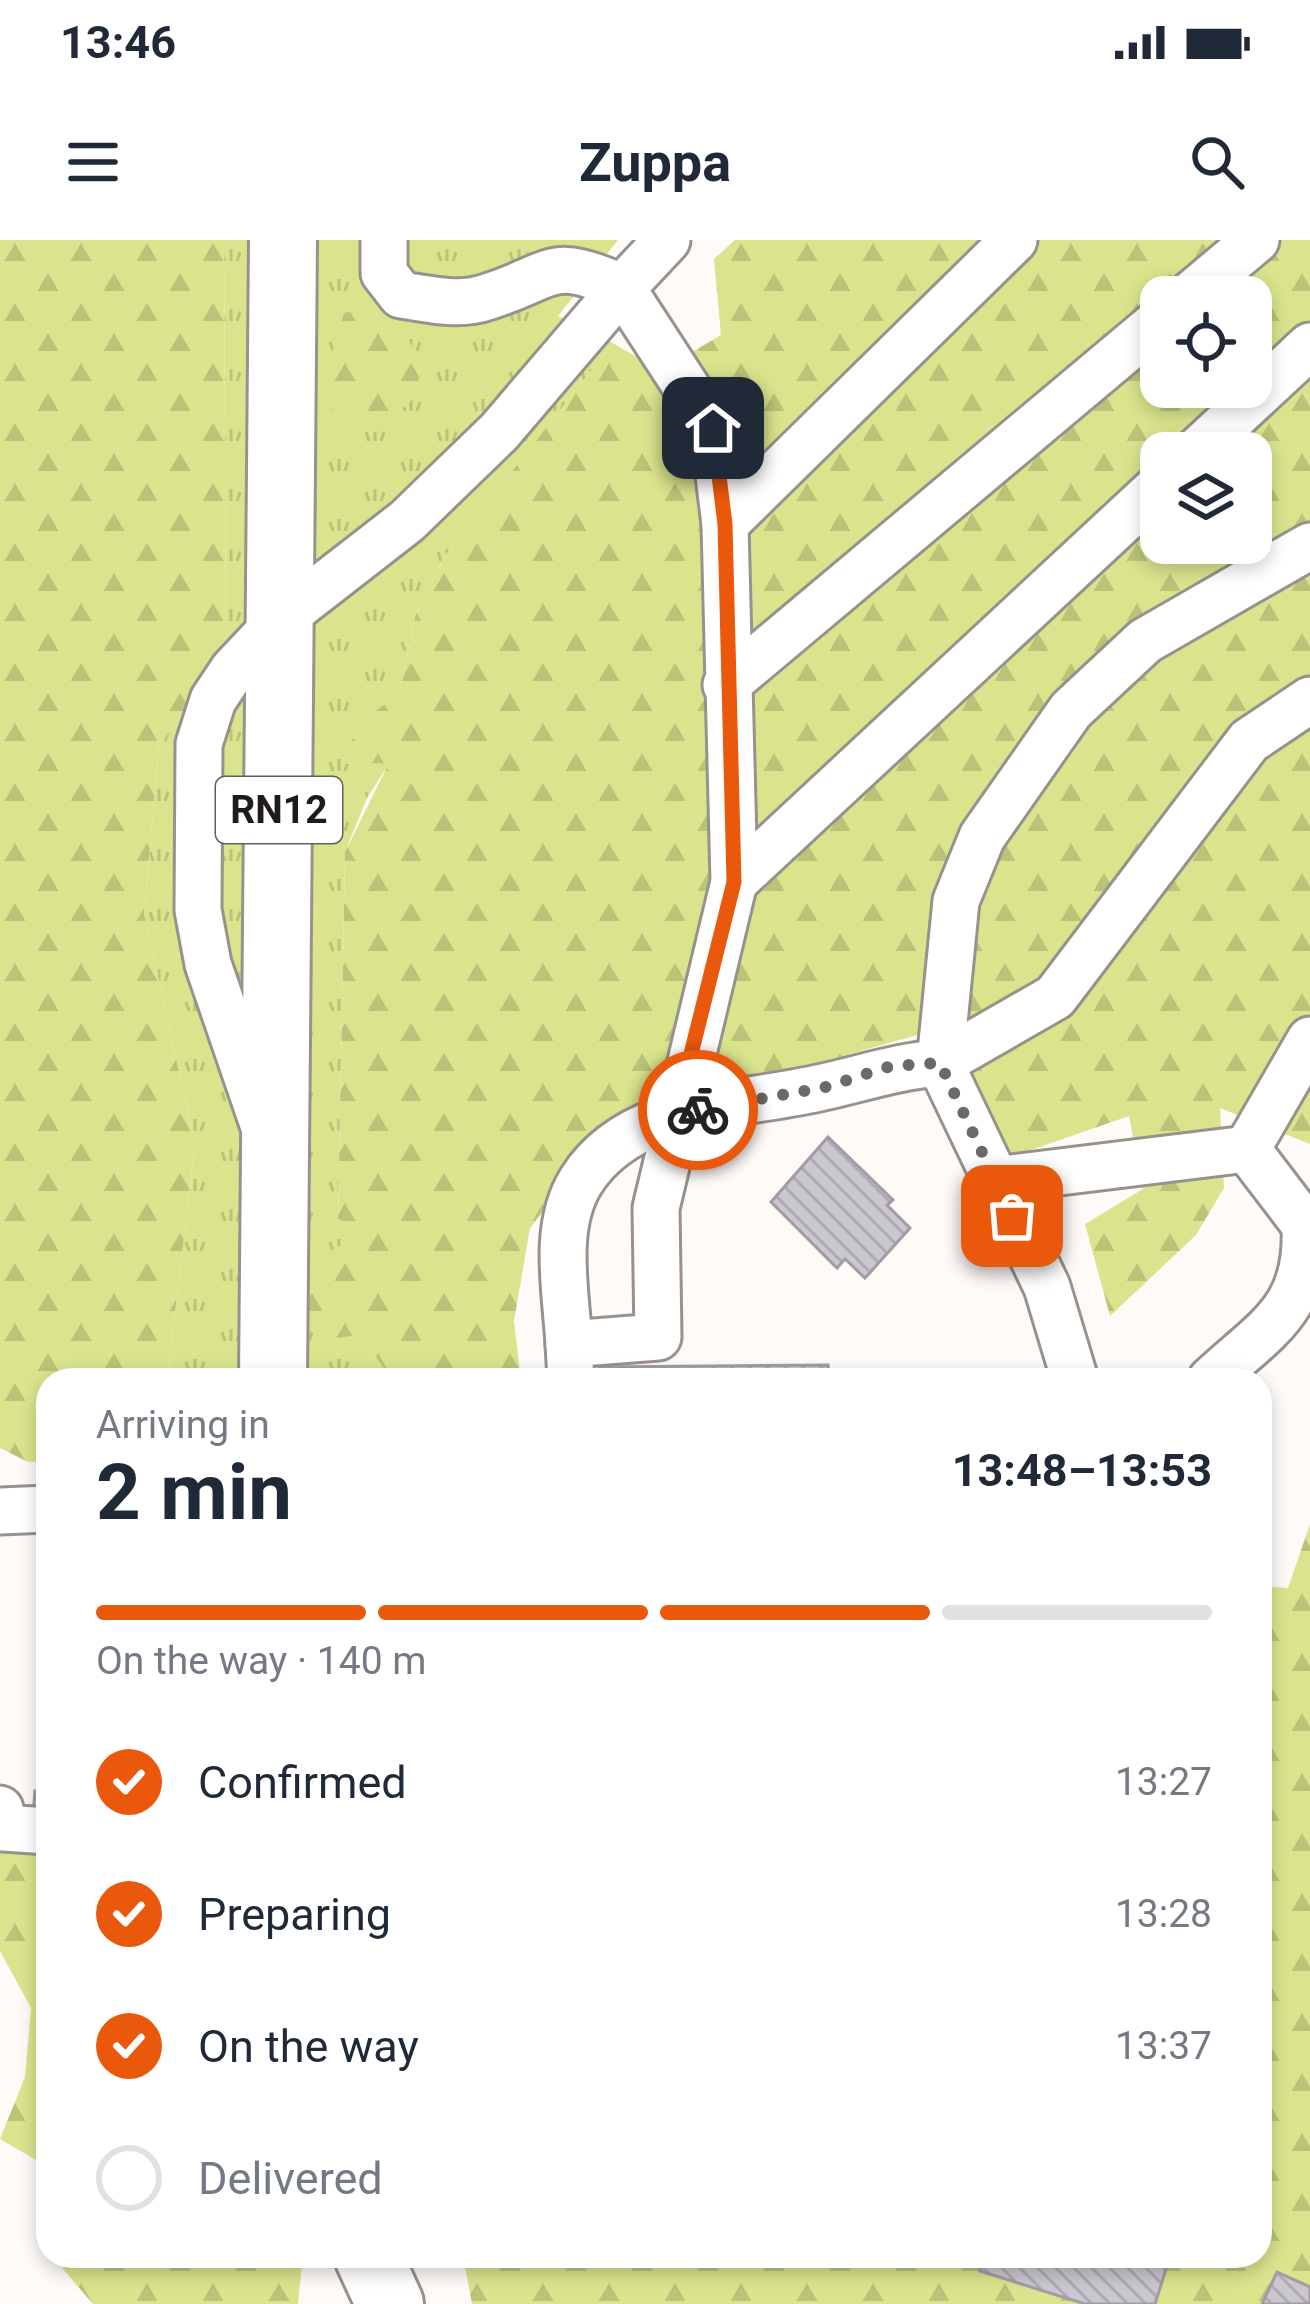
<!DOCTYPE html>
<meta charset="utf-8">
<style>
body{margin:0;font-family:Roboto,sans-serif;background:#f2f2f3;color:#1f2937;height:100vh;display:flex;flex-direction:column;font-size:45px;white-space:nowrap}
*{box-sizing:border-box;margin:0}
p{font-size:39px;color:#747a83}
.icon{flex:none;width:66px;height:66px;fill:none;stroke:currentColor;stroke-width:2;stroke-linecap:round;stroke-linejoin:round}
.map{position:relative;flex:1;overflow:hidden}
.sheet{position:absolute;left:36px;top:1128px;width:1236px;height:900px;display:flex;flex-direction:column;background:#fff;border-radius:36px;box-shadow:0 6px 18px #0003}
.sheet>*{flex:none}
.buttons{position:absolute;left:1140px;top:36px;display:grid;gap:24px}
.buttons a{display:grid;place-items:center;width:132px;height:132px;border-radius:24px;background:#fff;box-shadow:0 6px 18px #0003;font-size:60px}
.pin{position:absolute;display:grid;place-items:center;width:102px;height:102px;color:#fff;margin:-51px;border-radius:24px;box-shadow:0 6px 18px #0006}
.courier{position:absolute;display:grid;place-items:center;width:120px;height:120px;margin:-60px;border:9px solid #ea580c;border-radius:50%;background:#fff;color:#222;box-shadow:0 3px 15px #0007}
.overview em{font-style:normal;font-weight:700}
.overview div{display:flex;flex-direction:column-reverse}
.overview{display:flex;align-items:center;justify-content:space-between;height:204px;padding:0 60px}
h1{font-size:78px;font-weight:700;line-height:90px}
.bar{display:grid;grid-template-columns:repeat(4,1fr);gap:18px 12px;align-content:center;height:144px;padding:0 60px}
.bar i{height:15px;border-radius:9px;background:#e0e1e3}
.bar .current{background:#ea580c}
.bar p{grid-column:span 4}
ol{padding:0 60px;list-style:none}
li{display:flex;align-items:center;gap:36px;height:132px}
li p{margin-inline-start:auto}
li .icon{padding:12px;border-radius:50%;background:#ea580c;color:#fff;stroke-width:4}
li:last-child{color:#747a83}
li i{width:66px;height:66px;border:6px solid #e0e1e3;border-radius:50%}
.status{display:flex;justify-content:space-between;align-items:center;height:84px;padding:0 60px;background:#fff;direction:ltr}
.status svg{height:33px;fill:currentColor}
header{display:flex;justify-content:space-between;align-items:center;height:156px;padding:0 60px;background:#fff;font-size:54px;font-weight:700}
.map>svg:first-child{display:block}
</style>
<div class="status"><b>13:46</b><svg viewBox="0 0 49 12"><path d="M0 12V9h3v3zM5 12V6h3v6zM10 12V3h3v9zM15 12V0h3v12zM26 1h20v11H26zM47 4h2v5h-2z"/></svg></div>
<header><svg class="icon" aria-label="menu" viewBox="0 0 24 24"><path d="M4 6h16M4 12h16M4 18h16"/></svg>Zuppa<svg class="icon" aria-label="search" viewBox="0 0 24 24"><circle cx="10" cy="10" r="6"/><path d="M15 15l6 6"/></svg></header>
<div class="map">
<svg width="1310" height="2064" viewBox="0 0 1310 2064">
<defs>
<pattern id="grass-tufts" width="24" height="20" patternUnits="userSpaceOnUse" patternTransform="scale(3)"><rect width="24" height="20" fill="#dae48d"/><path d="M3 7l-1-3M5 7V3M7 7l1-3M15 17l-1-3M17 17v-4M19 17l1-3" fill="none" stroke="#bbc379"/></pattern>
<pattern id="forest-firs" width="22" height="20" patternUnits="userSpaceOnUse" patternTransform="scale(3)"><rect width="22" height="20" fill="#dae48d"/><path d="M5 1l3.5 6h-7zM16 11l3.5 6h-7z" fill="#bbc379"/></pattern>
<pattern id="building-back-hatch" width="6" height="6" patternUnits="userSpaceOnUse" patternTransform="scale(3)"><rect width="6" height="6" fill="#cbc7cf"/><path d="M-1 5l2 2M0 0l6 6M5-1l2 2" fill="none" stroke="#aeaab1"/></pattern>
</defs>
<rect width="100%" height="100%" fill="#fefaf8"/>
<polygon fill="url(#grass-tufts)" points="224,0 618,0 558,76 613,103 445,316 415,376 400,451 360,484 342,524 390,522 367,558 345,612 338,978 367,991 361,1094 392,1140 167,1140 195,904 144,673 159,506 226,411"/>
<g fill="url(#forest-firs)" fill-rule="evenodd">
<polygon points="0,0 224,0 226,411 159,506 144,673 195,904 167,1140 48,1140 48,1221 28,1222 0,1208"/>
<path d="M735 0H1310V904L1220 868 1224 948 1196 995 1110 1076 1085 984 1143 949 1129 876 1008 918 972 845 980 777 798 829 653 846 585 916 530 988 514 1081 521 1140H392L361 1095 317 1100 297 1030 366 991 338 979 345 612 389 523 341 524 360 484 400 451 415 376 445 316 613 103 660 131 721 95 714 19ZM1161 57H1251V147H1161ZM1161 213H1251V303H1161Z"/>
<path d="M386 61 423 125 412 160 375 192C338 187 324 166 314 132L335 107 344 73Z"/>
<polygon points="1310,1284 1310,2064 472,2064 463,2016 1260,2016 1260,1346 1288,1348"/>
<polygon points="0,1612 48,1613 48,1927 0,1899 25,1837 31,1768 0,1711"/>
<polygon points="61,2016 255,2016 264,2023 303,2016 298,2064 93,2064 63,2029"/>
</g>
<g fill="url(#building-back-hatch)" stroke="#a19ca5" stroke-width="3">
<polygon points="828,897 893,960 887,965 910,988 865,1038 845,1019 837,1028 771,962"/>
<polygon points="828,1125 829,1140 599,1140 599,1127"/>
<polygon points="35,1551 48,1552 48,1576 33,1575"/>
<polygon points="985,2016 1170,2016 1155,2064 1085,2064 980,2031"/>
<polygon points="1277,2032 1310,2047 1310,2064 1262,2064"/>
</g>
<g fill="none" stroke-linecap="round" stroke-linejoin="round">
<g stroke="#99918b" stroke-width="51">
<g id="minor">
<polyline points="1188,57 1256,0"/>
<polyline points="1195,213 1310,106"/>
<polyline points="725,284 1014,0"/>
<polyline points="726,445 1161,80"/>
<polyline points="734,642 1161,245"/>
<polyline points="940,823 956,661 982,597 1071,470 1145,401 1310,306"/>
<polyline points="940,823 1055,757 1249,501 1310,460"/>
<path d="M263 884 208 724 198 670 199 504 213 460 233 430 281 379 407 281 499 192 622 48C550 14 554 36 487 57 458 67 430 59 401 55L384 33V0"/>
<polyline points="995,940 1247,909"/>
<polyline points="1305,985 1247,909 1310,800"/>
<path d="M569 1104C566 1052 552 987 581 941 630 862 744 866 823 847 864 838 898 826 940 823L1047 1047 1075 1140"/>
<polyline points="571,1140 569,1104 658,1097 656,968 734,642 725,284 713,188 622,48 667,0"/>
<path d="M1211 1140C1268 1087 1309 1070 1305 985L1310 983"/>
<polyline points="0,1271 48,1269"/>
<polyline points="0,1569 4,1588 48,1591"/>
</g>
</g>
<g stroke="#99918b" stroke-width="72">
<g id="highway">
<polyline points="273,1140 283,0"/>
<polyline points="368,2016 390,2064"/>
</g>
</g>
<use href="#minor" stroke="#fff" stroke-width="45"/>
<use href="#highway" stroke="#fff" stroke-width="66"/>
</g>
<g fill="none" stroke-linecap="round" stroke-linejoin="round">
<polyline stroke="#6c6967" stroke-width="12" stroke-dasharray="0 21.6" points="698,870 826,847 891,826 940,823 1012,976"/>
<polyline stroke="#ea580c" stroke-width="15" points="698,870 676,874 734,642 725,284 713,188"/>
</g>
<g text-anchor="middle" dominant-baseline="central" stroke-width="12" stroke-linejoin="round" paint-order="stroke">
<rect fill="#fff" stroke="#625f5e" stroke-width="3" x="216" y="537" width="126" height="66" rx="9"/>
<g font-size="39" font-weight="bold" fill="#1e1b19">
<text x="279" y="570">RN12</text>
</g>
</g>
</svg>
<div class="buttons">
<a><svg class="icon" aria-label="locate" viewBox="0 0 24 24"><circle cx="12" cy="12" r="6"/><path d="M12 2v4M12 18v4M2 12h4M18 12h4"/></svg></a>
<a><svg class="icon" aria-label="layers" viewBox="0 0 24 24"><path d="M12 4l9 5-9 5-9-5zM3 14l9 5 9-5"/></svg></a>
</div>
<div class="pin" style="left:1012px;top:976px;background:#ea580c"><svg class="icon" aria-label="bag" viewBox="0 0 24 24"><path d="M5 8h14l-1 12H6zM9 8a3 3 0 0 1 6 0"/></svg></div>
<div class="pin" style="left:713px;top:188px;background:#1f2937"><svg class="icon" aria-label="home" viewBox="0 0 24 24"><path d="M3 11l9-7 9 7M6 9v11h12V9"/></svg></div>
<div class="courier" style="left:698px;top:870px"><svg class="icon" aria-label="bike" viewBox="0 0 24 24"><circle cx="6" cy="16" r="4"/><circle cx="18" cy="16" r="4"/><path d="M6 16l4-8h5l3 8M10 8l3 8H6M13 5h3"/></svg></div>
<section class="sheet">
<div class="overview"><div><h1>2 min</h1><p>Arriving in</p></div><em>13:48–13:53</em></div>
<div class="bar"><i class="current"></i><i class="current"></i><i class="current"></i><i></i><p>On the way · 140 m</p></div>
<ol>
<li><svg class="icon" aria-label="check" viewBox="0 0 24 24"><path d="M5 12l5 5 9-10"/></svg>Confirmed<p>13:27</p></li>
<li><svg class="icon" aria-label="check" viewBox="0 0 24 24"><path d="M5 12l5 5 9-10"/></svg>Preparing<p>13:28</p></li>
<li><svg class="icon" aria-label="check" viewBox="0 0 24 24"><path d="M5 12l5 5 9-10"/></svg>On the way<p>13:37</p></li>
<li><i></i>Delivered</li>
</ol>
</section>
</div>
